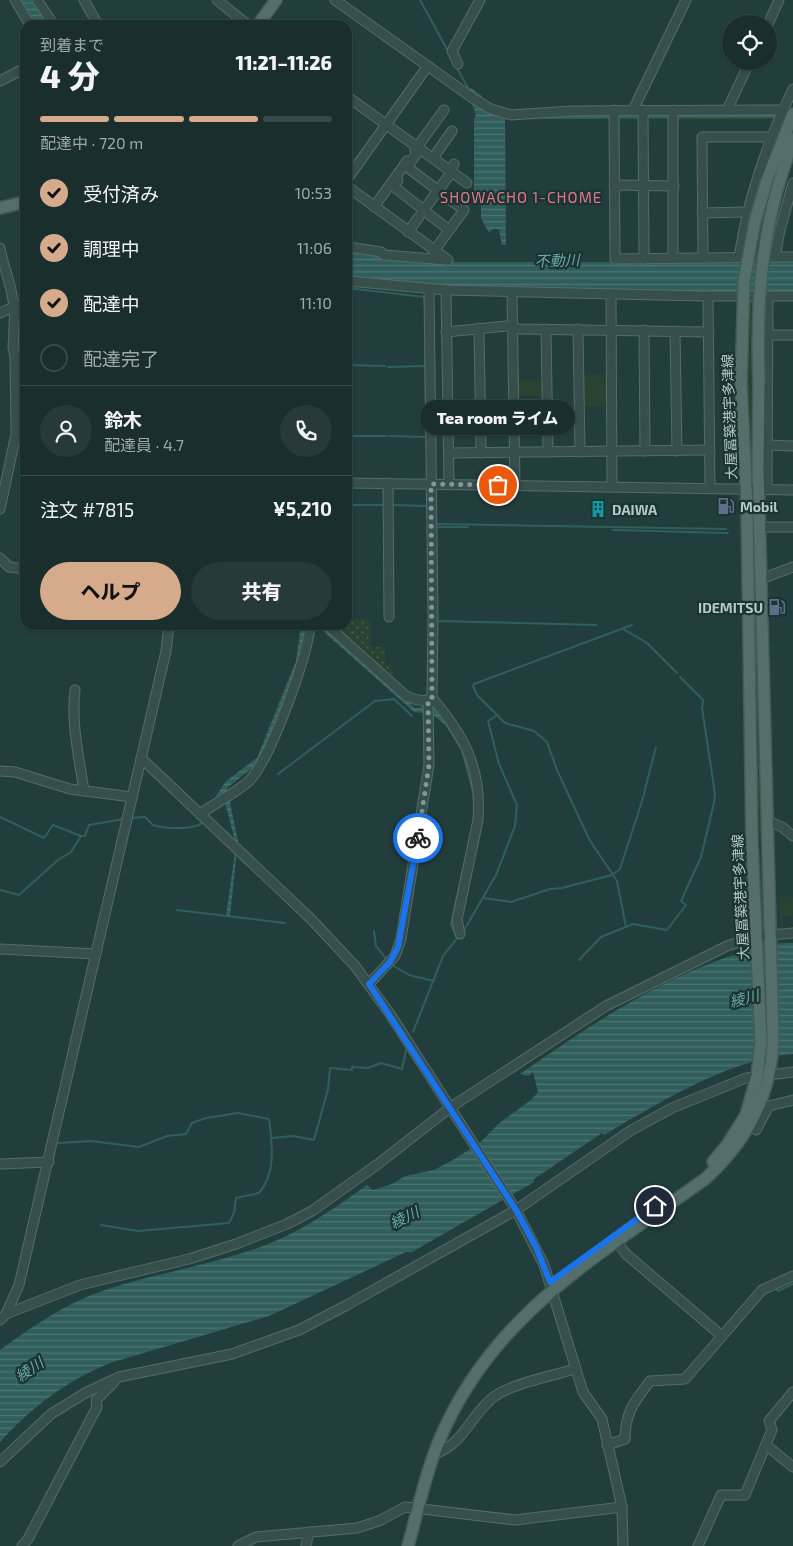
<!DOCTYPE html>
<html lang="ja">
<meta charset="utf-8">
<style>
body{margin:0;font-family:"Exo 2","Noto Sans JP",sans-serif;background:#273a39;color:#f1f3f6;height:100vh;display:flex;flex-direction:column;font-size:19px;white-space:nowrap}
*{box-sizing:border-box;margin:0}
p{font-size:16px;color:#9fa8aa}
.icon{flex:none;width:28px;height:28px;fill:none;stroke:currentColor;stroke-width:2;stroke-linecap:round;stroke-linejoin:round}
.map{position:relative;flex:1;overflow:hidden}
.side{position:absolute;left:20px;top:20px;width:332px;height:610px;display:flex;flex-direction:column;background:#1a2e2d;border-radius:15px;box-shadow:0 1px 4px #0004,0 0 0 1px #384a49}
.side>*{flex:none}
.buttons{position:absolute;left:722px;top:15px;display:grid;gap:10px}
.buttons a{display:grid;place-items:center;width:55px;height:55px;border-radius:50%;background:#1a2e2d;box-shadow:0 1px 4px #0004,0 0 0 1px #384a49;font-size:25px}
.pin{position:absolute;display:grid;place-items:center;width:42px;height:42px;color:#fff;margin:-21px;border:2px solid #fff;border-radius:50%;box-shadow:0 1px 5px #0007}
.courier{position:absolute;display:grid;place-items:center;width:50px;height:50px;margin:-25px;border:4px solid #1a73e8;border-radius:50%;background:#fff;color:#222;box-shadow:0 1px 6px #0007}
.bubble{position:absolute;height:35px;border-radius:18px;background:#1a2e2d;box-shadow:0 1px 4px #0004,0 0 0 1px #384a49;font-size:16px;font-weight:800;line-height:35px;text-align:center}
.head em{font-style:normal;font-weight:800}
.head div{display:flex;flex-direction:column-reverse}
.head{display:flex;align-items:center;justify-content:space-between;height:85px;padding:0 20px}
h1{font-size:32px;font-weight:800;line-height:38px}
.bar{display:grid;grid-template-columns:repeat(4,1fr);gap:8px 5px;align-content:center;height:60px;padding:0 20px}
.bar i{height:6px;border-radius:4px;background:#384a49}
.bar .on{background:#d6ab8b}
.bar p{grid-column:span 4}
.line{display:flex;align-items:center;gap:12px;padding:0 20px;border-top:1px solid #384a49}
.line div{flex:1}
.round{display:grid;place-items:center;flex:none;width:52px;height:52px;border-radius:26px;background:#273a39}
ol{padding:0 20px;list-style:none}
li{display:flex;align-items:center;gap:15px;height:55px}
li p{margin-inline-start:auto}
li .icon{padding:5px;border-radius:50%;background:#d6ab8b;color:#111;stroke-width:4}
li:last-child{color:#9fa8aa}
li i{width:28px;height:28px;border:2px solid #384a49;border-radius:50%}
.cta{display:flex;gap:10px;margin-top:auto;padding:10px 20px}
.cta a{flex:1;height:58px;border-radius:30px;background:#d6ab8b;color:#111;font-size:20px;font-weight:800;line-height:58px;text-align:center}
.cta a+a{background:#273a39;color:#f1f3f6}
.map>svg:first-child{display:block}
</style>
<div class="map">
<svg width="793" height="1546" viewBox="0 0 793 1546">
<defs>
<pattern id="grass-dots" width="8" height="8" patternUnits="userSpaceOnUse" patternTransform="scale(1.25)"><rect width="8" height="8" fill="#284332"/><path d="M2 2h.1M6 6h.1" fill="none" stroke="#455d4e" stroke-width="1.8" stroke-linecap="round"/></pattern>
<pattern id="forest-firs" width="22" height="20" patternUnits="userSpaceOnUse" patternTransform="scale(1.25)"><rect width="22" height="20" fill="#284332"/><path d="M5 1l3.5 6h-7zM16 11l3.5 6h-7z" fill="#455d4e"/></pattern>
<pattern id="water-rules" width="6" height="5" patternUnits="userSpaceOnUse" patternTransform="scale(1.25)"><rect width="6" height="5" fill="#305f5b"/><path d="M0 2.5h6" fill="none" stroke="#4c7571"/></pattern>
</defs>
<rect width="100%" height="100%" fill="#223e3c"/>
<g fill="url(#grass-dots)">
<polygon points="677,117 776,118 775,121 676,121"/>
<polygon points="736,300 765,301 753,474 749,475 736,383"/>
<polygon points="753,591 756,592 759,723 757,724"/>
<polygon points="348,619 371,620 371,647 386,647 385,664 391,664 394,682 330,625 348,625"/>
<polygon points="754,751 761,751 764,835 756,835"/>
<polygon points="757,855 764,855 767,928 760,929"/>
</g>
<polygon fill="url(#forest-firs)" points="780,895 793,898 793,915 780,917"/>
<g fill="#284332">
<polygon points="607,374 607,406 581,406 581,375"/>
<rect x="518" y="380" width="26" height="16"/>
</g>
<g fill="url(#water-rules)">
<polygon points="19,0 34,0 50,25 35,25"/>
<polygon points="471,88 481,95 483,102 505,118 506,245 502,245 499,229 493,229 489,233 481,218 481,194 474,195 474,119 476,114 466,91"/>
<polygon points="772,112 776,118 544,119 544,115"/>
<polygon points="348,251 445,262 793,262 793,293 449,287 348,277"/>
<polygon points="301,625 306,625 301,662 262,757 256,765 227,788 238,841 230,916 226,916 235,852 235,841 223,795 216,796 226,781 257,758 296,661"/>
<polygon points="316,625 322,625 415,708 420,708 423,704 433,706 446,723 445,725 432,714 414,712"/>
<path d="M781 943H793V1054C727 1060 661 1102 604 1135L602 1133 534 1179V1182L412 1252H406L269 1316 110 1363C66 1381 32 1407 0 1442V1350C33 1326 66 1303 105 1290 162 1271 224 1264 280 1239 311 1225 339 1205 367 1185L373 1190 392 1184 405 1176 434 1170 453 1160 481 1142 498 1124 531 1100 538 1092 533 1072 528 1076 520 1074C599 1019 685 961 781 943Z"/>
</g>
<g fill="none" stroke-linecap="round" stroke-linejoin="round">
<g stroke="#305f5b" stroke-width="2">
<polyline points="420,0 449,53"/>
<polyline points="457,68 469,90"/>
<polyline points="348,288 424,297 425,309"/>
<polyline points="425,352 426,412"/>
<polyline points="348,365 385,366"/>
<polyline points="388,367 425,366"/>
<polyline points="348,436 386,436"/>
<polyline points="389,436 427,437"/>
<polyline points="348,505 385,505"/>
<polyline points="392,505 428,506"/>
<polyline points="436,524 726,529"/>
<polyline points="436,527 468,527"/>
<polyline points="613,530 728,533"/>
<polyline points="436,621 597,625"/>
<polyline points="623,629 647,643 677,673"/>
<polyline points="445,723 462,750 473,792"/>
<polyline points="278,774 375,701 394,699 412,716"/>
<polyline points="0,817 44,838 53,825 81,836"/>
<path d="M131 818 145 817C148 819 150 823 153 825 163 829 196 830 203 822"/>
<polyline points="0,890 19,895 58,860 71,852 81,836 85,836 89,825 124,819"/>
<polyline points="483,898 511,902 550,889 562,888 612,875 620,869 642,801 656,747"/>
<polyline points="177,910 285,923"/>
<polyline points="626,927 617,881 589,839 557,770 547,742 534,731 505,723 477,695 473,686 474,684 632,625"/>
<polyline points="374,931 376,946 387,960"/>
<polyline points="463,932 496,875 515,826 517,805 499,764 488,721 498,715"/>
<polyline points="457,938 451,924 465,861"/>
<polyline points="579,960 601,937 633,924 667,930 686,905 681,901 701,857 714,803 715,794 702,708 703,700 680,677"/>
<polyline points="392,965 409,975 434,981"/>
<polyline points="413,1032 443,956 458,937"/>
<polyline points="272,1138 293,1136 314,1140 328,1089 330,1068 352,1070 352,1067 368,1068 381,1063 402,1069 406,1050"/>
<path d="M58 1143 91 1141 139 1147 167 1136 186 1134 192 1123 206 1118 238 1113 269 1119C272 1143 277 1172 259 1193L236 1198 234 1213 229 1223 138 1231 101 1225"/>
<polyline points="773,1288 778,1291 793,1284"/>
<polyline points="775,1430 775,1423"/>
</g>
<g stroke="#546c6a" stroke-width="11">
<g id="minor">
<polyline points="15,0 30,25"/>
<polyline points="37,0 54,25"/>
<polyline points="84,0 98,25"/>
<polyline points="217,0 248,25"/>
<polyline points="335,0 474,99 491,109 511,115 573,111 783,110"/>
<polyline points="768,24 779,0"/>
<polyline points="458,64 452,51 480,0"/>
<polyline points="0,81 25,68"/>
<polyline points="348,97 467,183"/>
<polyline points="614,110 615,259 793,257"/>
<polyline points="633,110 686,0"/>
<polyline points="643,110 644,259"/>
<polyline points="673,110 673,258"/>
<polyline points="727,110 750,61"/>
<polyline points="420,149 407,167 464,210 434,251"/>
<polyline points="415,150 444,110"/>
<polyline points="433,158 452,131"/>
<polyline points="348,178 427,67"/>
<polyline points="398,180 393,186 449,230"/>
<polyline points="614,185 674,186"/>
<polyline points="348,187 448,260"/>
<polyline points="374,207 407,161"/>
<polyline points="702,213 747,212"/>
<polyline points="408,232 450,174 454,164"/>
<polyline points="348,247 381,252 384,255 446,260"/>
<path d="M0 248C4 269 12 286 14 307"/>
<path d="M739 257C748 198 767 142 793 89"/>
<polyline points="775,257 780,230 793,183"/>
<polyline points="703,258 702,137 772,137"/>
<polyline points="348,281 446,290 702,296 793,296"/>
<path d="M429 289 433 618 432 698C464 735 482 769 478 820L457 920 460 934"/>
<polyline points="446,290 449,484"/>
<polyline points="512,292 515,485"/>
<polyline points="611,294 612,487"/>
<polyline points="708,296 710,488"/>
<polyline points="0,313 25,302"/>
<polyline points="479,328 481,453"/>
<polyline points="546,329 548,452"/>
<polyline points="578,329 580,452"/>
<polyline points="644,330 645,451"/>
<polyline points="675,331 677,451"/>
<polyline points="446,332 507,326 520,329 709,332"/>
<polyline points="766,335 793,335"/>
<polyline points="768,445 793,446"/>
<polyline points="449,453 710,450"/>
<polyline points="348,483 793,490"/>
<polyline points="388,483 389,617"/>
<polyline points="767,489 768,296"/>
<polyline points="0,509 16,434 15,357 13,348 15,307"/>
<polyline points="760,527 793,527"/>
<polyline points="0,558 9,567 25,569"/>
<polyline points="761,579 793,567"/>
<path d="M327 625 406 696C413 699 425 703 432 698"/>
<path d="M75 690C71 724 79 757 84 791"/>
<polyline points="141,758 311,919 355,966 390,1014 516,1210 544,1265 583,1392 602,1419 622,1507 623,1546"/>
<polyline points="0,771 15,772 70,789 132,797"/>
<path d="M200 814C214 804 235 793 248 782 269 763 309 654 310 625"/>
<polyline points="768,821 782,827 793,836"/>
<polyline points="0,949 96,954"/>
<polyline points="369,984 395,956 401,939 429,765 428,700"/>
<polyline points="756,1130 769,1106 793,1100"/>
<polyline points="0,1164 49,1162"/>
<polyline points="617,1242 626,1254 722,1336"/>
<polyline points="6,1314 80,1285 189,1259 236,1244 287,1224 312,1211 378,1164 451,1107 606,1006 727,946 758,936 793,933"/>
<polyline points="0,1320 6,1314 19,1285 166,651 169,625"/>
<path d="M607 1445 625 1439C625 1413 634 1402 650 1381L685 1379 762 1290 793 1276"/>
<polyline points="766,1445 793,1467"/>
<path d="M434 1454C463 1446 472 1412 495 1396 514 1383 552 1376 575 1369"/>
<polyline points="0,1462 51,1414 87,1392 119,1377 232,1354 299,1330 347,1305 516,1210 630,1131 672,1108 746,1078 793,1072"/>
<polyline points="22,1546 28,1539 97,1407 96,1400 114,1382"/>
<polyline points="238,1546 256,1537 357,1528 379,1521 405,1507 515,1520 622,1507"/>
<polyline points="306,1546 309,1532"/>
<polyline points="698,1546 721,1495 745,1495 772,1430 769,1421 793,1392"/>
</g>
</g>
<g stroke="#425a58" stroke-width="14">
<g id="major">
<polyline points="258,25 276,0"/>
<polyline points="767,180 793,114"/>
<polyline points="779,183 793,139"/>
<polyline points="0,208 25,202"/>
<polyline points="713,1162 727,1145 746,1115 757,1076 761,1042 752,843 747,509 741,382"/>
<path d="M408 1546C418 1511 425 1474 439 1441 492 1314 598 1256 705 1179 746 1142 771 1097 773 1040L758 469 759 382"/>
</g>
</g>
<use href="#minor" stroke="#364e4c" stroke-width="9"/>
<use href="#major" stroke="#546e6c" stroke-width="11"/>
<g stroke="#425a58" stroke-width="14" stroke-linecap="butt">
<g id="major-bridge">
<polyline points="741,382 744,281 755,221 767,180"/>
<path d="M759 382C756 315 760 247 779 183"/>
</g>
</g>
<use href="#major-bridge" stroke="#546e6c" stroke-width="11"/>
</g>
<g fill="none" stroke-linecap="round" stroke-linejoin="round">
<polyline stroke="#809897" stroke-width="5" stroke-dasharray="0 9" points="418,838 429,765 428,700 432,698 431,484 498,485"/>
<polyline stroke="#1a73e8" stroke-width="6" points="418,838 398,947 390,962 369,984 516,1210 536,1247 550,1282 655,1206"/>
</g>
<defs>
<g id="fuel-bare" transform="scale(1.35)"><path d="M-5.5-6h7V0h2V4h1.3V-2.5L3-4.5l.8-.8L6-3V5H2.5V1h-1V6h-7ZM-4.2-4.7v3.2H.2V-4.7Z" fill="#5c6f8a" stroke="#1b3331" stroke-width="2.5" paint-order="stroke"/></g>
<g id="building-bare" transform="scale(1.35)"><path d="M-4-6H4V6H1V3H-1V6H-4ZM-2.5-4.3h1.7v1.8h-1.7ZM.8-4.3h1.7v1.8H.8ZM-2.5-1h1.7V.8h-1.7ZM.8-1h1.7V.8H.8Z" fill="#0f9aa8" stroke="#1b3331" stroke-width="2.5" paint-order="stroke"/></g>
</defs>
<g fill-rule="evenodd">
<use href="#fuel-bare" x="726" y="506"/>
<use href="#building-bare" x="598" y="509"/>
<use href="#fuel-bare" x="777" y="607"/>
</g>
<g text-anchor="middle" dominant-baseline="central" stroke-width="4.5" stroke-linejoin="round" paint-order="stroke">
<g font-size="14" fill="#b2c9c8" stroke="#1b3331">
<text transform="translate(729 417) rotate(-92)">大屋冨築港宇多津線</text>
<text transform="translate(740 897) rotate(-93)">大屋冨築港宇多津線</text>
</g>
<g font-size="14" font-weight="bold" fill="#b2c9c8" stroke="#1b3331" text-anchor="start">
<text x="740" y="506">Mobil</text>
<text x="612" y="509">DAIWA</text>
<text x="763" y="607" text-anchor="end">IDEMITSU</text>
</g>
<g font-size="15" letter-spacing="1" fill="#e0758d" stroke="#1b3331">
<text x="521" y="197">SHOWACHO 1-CHOME</text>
</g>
<g font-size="15" font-style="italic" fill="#69aaa4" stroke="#1b3331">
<text transform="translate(557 260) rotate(-2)">不動川</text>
<text transform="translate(744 998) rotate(-14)">綾川</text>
<text transform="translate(404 1217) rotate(-26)">綾川</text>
<text transform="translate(29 1369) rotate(-35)">綾川</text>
</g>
</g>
</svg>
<div class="buttons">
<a><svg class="icon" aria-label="locate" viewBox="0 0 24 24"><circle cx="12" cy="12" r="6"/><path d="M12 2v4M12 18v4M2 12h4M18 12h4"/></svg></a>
</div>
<div class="pin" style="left:498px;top:485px;background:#ea580c"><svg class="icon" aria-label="bag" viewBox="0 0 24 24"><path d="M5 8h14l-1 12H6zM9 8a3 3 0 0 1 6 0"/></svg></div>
<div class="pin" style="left:655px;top:1206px;background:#1f2937"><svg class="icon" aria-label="home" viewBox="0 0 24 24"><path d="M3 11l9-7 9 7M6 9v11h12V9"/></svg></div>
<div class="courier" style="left:418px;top:838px"><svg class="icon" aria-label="bike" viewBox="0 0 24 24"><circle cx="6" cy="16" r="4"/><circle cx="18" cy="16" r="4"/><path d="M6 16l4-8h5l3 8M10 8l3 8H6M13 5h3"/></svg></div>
<div class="bubble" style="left:420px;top:400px;width:155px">Tea room ライム</div>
<section class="side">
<div class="head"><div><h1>4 分</h1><p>到着まで</p></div><em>11:21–11:26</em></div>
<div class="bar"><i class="on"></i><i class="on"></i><i class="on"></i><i></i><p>配達中 · 720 m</p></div>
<ol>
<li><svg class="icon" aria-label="check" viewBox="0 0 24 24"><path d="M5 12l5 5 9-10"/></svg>受付済み<p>10:53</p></li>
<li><svg class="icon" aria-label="check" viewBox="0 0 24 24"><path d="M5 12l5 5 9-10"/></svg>調理中<p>11:06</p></li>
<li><svg class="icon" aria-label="check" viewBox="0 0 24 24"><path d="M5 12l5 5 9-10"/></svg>配達中<p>11:10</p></li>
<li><i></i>配達完了</li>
</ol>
<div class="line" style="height:90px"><a class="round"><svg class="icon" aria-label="person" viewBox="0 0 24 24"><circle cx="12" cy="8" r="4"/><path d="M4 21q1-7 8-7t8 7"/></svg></a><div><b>鈴木</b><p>配達員 · 4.7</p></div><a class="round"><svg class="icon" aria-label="phone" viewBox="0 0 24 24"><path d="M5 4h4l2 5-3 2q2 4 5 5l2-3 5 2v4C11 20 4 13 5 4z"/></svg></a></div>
<div class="line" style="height:65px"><div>注文 #7815</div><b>¥5,210</b></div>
<div class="cta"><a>ヘルプ</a><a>共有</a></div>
</section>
</div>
